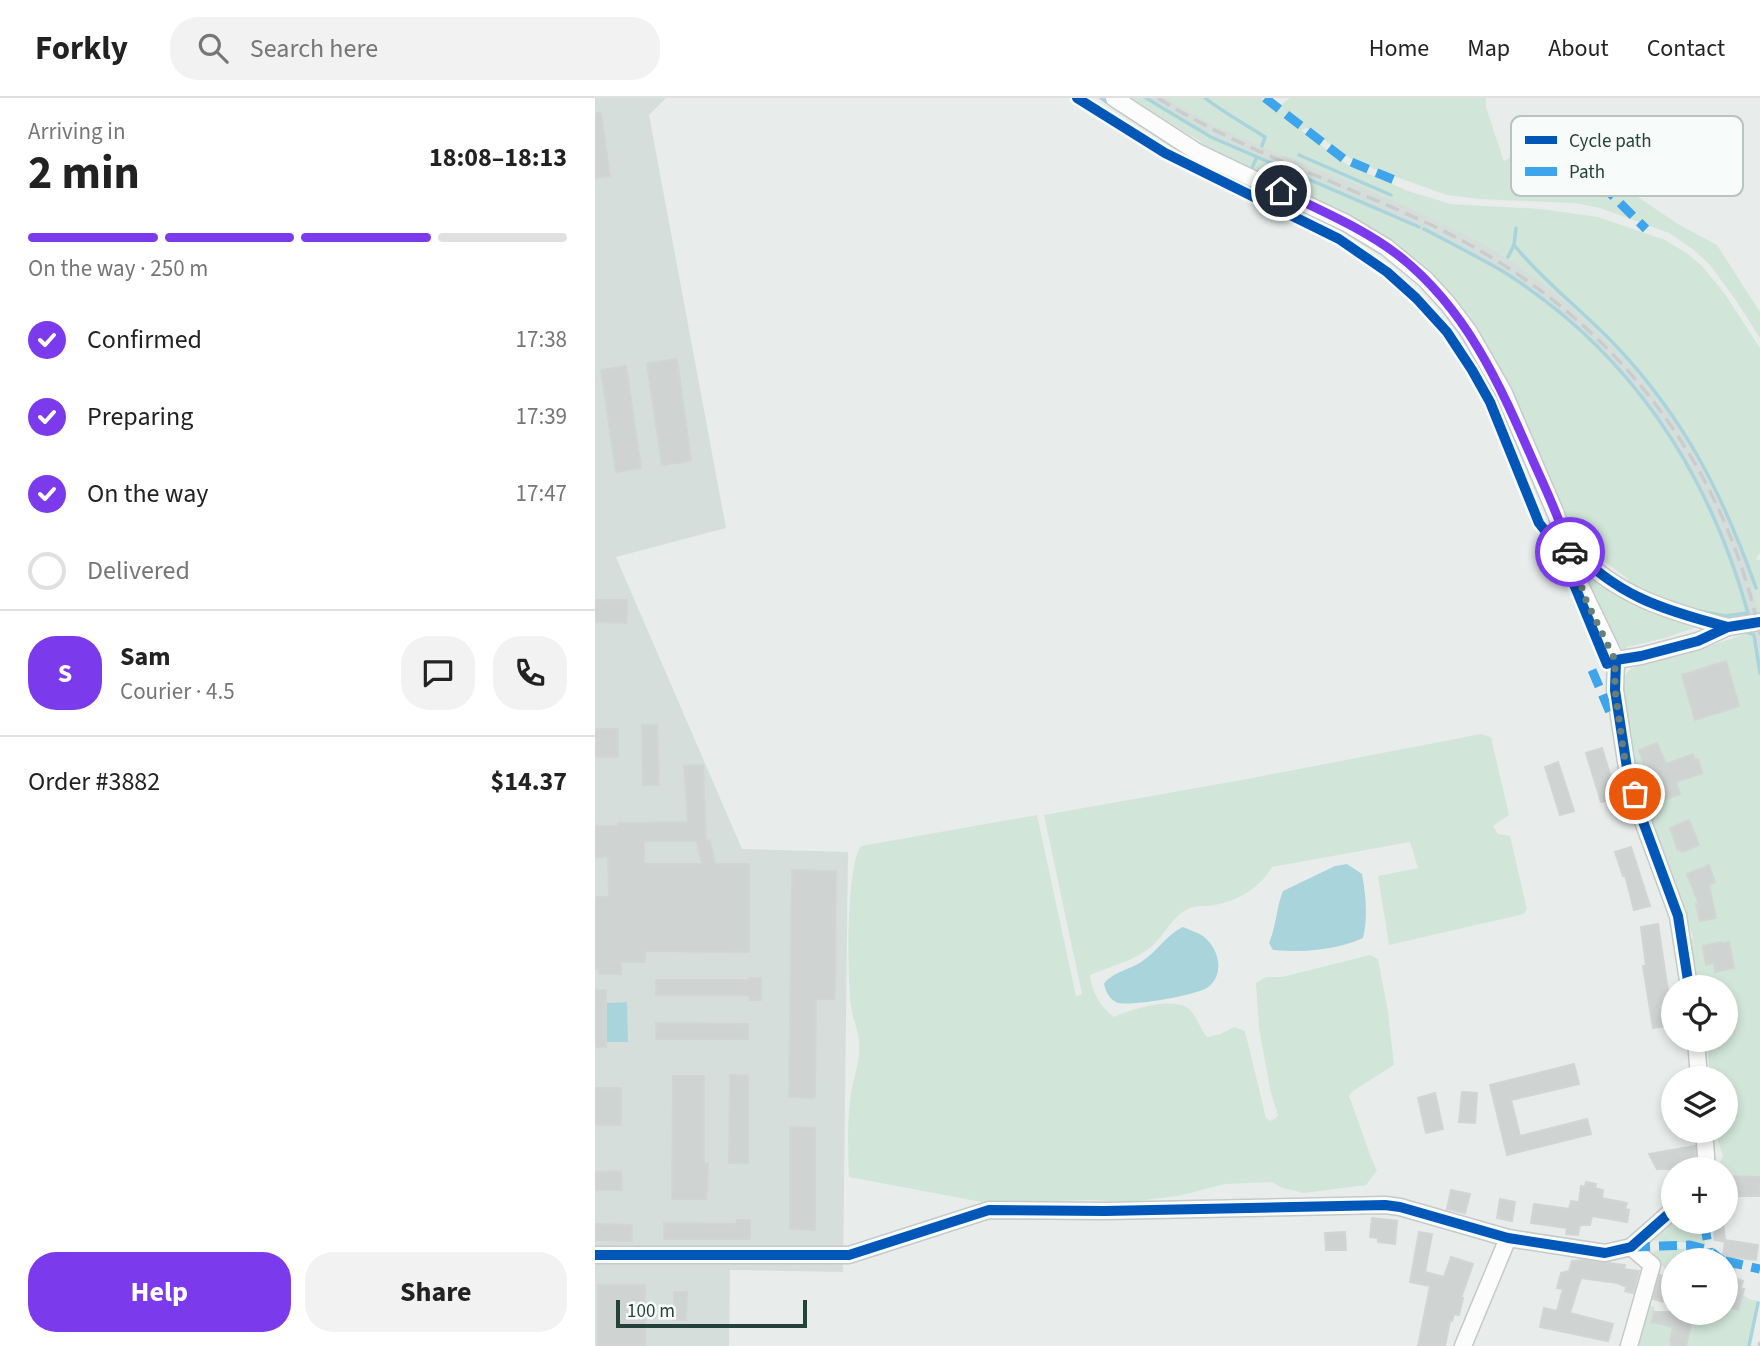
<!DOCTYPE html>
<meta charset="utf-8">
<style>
body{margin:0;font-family:"Source Sans 3",sans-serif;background:#f2f2f2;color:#222;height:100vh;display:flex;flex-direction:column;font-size:26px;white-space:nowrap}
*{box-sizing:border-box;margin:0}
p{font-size:23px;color:#767676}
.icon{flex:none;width:38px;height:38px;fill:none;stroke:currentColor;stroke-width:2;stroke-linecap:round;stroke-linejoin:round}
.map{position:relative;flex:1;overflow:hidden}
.drawer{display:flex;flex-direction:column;background:#fff;width:595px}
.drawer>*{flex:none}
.controls{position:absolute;left:1066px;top:877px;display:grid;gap:14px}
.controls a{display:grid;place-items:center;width:77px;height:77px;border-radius:50%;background:#fff;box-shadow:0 4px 10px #0003;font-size:35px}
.scale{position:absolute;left:21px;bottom:18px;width:191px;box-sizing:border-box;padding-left:7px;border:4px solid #24423a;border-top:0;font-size:19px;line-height:24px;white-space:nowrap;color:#24423a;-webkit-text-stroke:5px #f7fbf9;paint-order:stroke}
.pin{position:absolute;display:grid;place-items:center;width:60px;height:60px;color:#fff;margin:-30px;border:4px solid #fff;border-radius:50%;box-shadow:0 2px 7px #0007}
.courier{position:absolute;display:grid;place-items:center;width:70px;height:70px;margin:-35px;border:5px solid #7c3aed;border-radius:50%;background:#fff;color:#222;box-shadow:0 2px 9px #0007}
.overview em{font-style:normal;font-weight:700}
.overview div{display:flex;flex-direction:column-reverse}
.overview{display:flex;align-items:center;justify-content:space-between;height:119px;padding:0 28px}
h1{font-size:46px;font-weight:700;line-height:52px}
.bar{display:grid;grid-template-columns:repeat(4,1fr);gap:10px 7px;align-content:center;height:84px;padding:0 28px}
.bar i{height:9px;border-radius:5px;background:#e0e0e0}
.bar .on{background:#7c3aed}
.bar p{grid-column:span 4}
.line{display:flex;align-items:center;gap:18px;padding:0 28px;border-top:2px solid #e0e0e0}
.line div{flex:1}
.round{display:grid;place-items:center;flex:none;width:74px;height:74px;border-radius:28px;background:#f2f2f2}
ol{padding:0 28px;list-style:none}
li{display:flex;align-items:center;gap:21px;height:77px}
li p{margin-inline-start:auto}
li .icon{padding:7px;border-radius:50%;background:#7c3aed;color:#fff;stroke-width:4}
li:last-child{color:#767676}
li i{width:38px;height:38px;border:4px solid #e0e0e0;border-radius:50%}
.button{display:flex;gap:14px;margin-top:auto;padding:14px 28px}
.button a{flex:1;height:80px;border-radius:28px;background:#7c3aed;color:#fff;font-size:28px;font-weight:700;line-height:80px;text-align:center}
.button a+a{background:#f2f2f2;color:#222}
header{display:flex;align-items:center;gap:42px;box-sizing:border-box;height:98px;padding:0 35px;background:#fff;border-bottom:2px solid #e0e0e0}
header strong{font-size:33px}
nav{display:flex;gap:38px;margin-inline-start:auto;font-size:24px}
.search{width:490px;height:63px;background:#f2f2f2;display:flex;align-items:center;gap:18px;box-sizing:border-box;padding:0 24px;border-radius:28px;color:#767676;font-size:26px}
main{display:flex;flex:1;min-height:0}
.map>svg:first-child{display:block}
</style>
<header>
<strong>Forkly</strong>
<div class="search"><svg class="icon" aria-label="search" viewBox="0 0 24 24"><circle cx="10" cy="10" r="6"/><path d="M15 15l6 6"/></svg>Search here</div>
<nav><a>Home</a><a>Map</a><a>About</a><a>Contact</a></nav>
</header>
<main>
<section class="drawer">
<div class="overview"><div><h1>2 min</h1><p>Arriving in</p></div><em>18:08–18:13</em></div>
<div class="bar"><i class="on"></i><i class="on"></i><i class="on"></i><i></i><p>On the way · 250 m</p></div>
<ol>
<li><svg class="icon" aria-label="check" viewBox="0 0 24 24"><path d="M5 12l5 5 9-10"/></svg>Confirmed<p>17:38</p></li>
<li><svg class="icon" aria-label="check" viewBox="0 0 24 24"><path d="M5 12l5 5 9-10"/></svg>Preparing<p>17:39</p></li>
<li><svg class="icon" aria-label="check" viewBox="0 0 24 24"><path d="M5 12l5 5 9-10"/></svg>On the way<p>17:47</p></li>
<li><i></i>Delivered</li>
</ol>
<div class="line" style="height:126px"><b class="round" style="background:#7c3aed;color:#fff">S</b><div><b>Sam</b><p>Courier · 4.5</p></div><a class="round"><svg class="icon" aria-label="chat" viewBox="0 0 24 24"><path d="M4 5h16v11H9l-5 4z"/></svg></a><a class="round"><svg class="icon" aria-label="phone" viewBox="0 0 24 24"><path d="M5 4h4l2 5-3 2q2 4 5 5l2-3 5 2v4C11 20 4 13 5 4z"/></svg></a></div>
<div class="line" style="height:91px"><div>Order #3882</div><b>$14.37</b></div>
<div class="button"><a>Help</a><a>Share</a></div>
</section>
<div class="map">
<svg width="1165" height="1248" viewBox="0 0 1165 1248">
<rect width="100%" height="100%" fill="#e8edeb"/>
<g fill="#d6dedb">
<polygon points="0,0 71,0 54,17 131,430 21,459 147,751 253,754 248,1174 135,1172 134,1248 0,1248"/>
<polygon points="544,0 583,0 801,100 911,154 1023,245 1055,281 1123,384 1165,493 1165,616 1156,545 1081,353 641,54"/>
</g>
<g fill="#d1e6d8">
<path d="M535 0C541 0 550 0 556 1 571 6 590 23 606 31 627 42 651 51 673 61 737 89 800 115 861 148 876 157 893 164 907 174 1039 260 1111 369 1155 518 1111 525 1070 503 1030 488L1033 481 1010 464 992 447 988 450 980 440 904 270 875 224 831 174 605 49 606 44Z"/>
<path d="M570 0H666L680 12 695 0H891V9L909 63 925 54 917 41 920 33 929 30C936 35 939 45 946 52 963 68 983 79 1003 91L1008 84 1018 82 1083 126 1122 147 1165 214V240L1140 201 1115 167 1099 152 1074 135 1005 110 979 105 884 101 852 97 762 65 712 30 706 32 751 66 813 93 856 106 946 111 1003 119 1070 142 1093 156 1107 168 1130 196 1165 250V455L1161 461 1165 462V516C1158 499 1156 479 1150 460 1143 436 1132 410 1120 387 1076 305 1000 221 924 168 891 145 853 128 816 111 735 73 647 47 570 0Z"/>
<polygon points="988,472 1035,505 1099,530 1070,540 1032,549 1030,552 1026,550 996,503"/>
<polygon points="1157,531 1165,575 1165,1079 1131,1077 1130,1071 1125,1071 1125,1064 1128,1058 1120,1033 1130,1032 1130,980 1115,980 1112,942 1130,942 1130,889 1101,889 1096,841 1098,839 1033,656 1027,587 1031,575 1037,570 1100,553 1150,536 1149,532"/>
<path d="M886 636 896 639 914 717 898 728 903 736 915 738 932 811 929 816 794 847 783 778 823 770 815 744 677 769C665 790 644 802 620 807 612 809 600 807 593 811 577 818 568 840 555 850 538 863 514 869 495 877 497 894 505 909 519 919 536 911 579 898 594 911 602 918 605 931 612 939L625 936 639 929 650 933 671 1020 676 1023 683 1018 675 991 664 930 661 885 671 879H687L775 857 783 861 793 914 799 967 758 993 754 998C764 1023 771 1049 782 1073L771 1087 709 1095 687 1090 677 1084 630 1086 583 1098 534 1104 496 1102 392 1105 254 1079C253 1054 252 1028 255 1003 256 987 263 971 264 955 265 933 259 927 256 908 252 882 251 766 266 748L442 717 481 898 487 896 449 717 652 681Z"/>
<polygon points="1078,1122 1078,1124 1107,1124 1110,1146 1056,1142 1065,1136"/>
<polygon points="1073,1150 1105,1152 1121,1162 1110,1162 1086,1154 1085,1158 1092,1161 1078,1162 1078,1188 1075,1187 1076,1181 1071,1179 1072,1172 1059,1160 1059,1153"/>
<polygon points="1131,1189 1157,1202 1164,1203 1154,1248 1044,1248 1053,1207 1060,1209 1057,1224 1069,1227 1073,1213 1130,1214"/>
</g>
<g fill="#a9d4db">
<path d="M752 766 767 776C771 798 773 819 768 840 741 852 708 855 678 852L674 845C682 826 681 810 688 793L740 768Z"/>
<path d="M588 829C594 832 602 834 608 838 624 850 631 877 612 890 601 897 531 910 521 904 514 900 511 894 509 886 517 874 534 872 546 864 563 853 572 836 588 829Z"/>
<polygon points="32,904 33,944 12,944 12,905"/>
</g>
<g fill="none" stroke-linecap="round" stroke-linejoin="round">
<g stroke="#a9d4db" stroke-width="3.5">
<polyline points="506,0 516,7"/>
<polyline points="551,0 616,39 824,129"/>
<path d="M610 0C629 15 650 26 670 39L667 48"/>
<polyline points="525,13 583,51"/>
<polyline points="704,57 796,97"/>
<polyline points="656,72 662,59"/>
<polyline points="644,84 682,101"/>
<polyline points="639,96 643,95"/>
<path d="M829 131C854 144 879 157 904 171 1033 250 1113 372 1153 515L1130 518 1099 512"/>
<path d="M919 147C949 184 988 213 1021 248 1090 321 1128 397 1161 490"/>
<polyline points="913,159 919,147 921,130"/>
<polyline points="1154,535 1159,537 1165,575"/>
<polyline points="1154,1248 1163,1205"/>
</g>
</g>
<g fill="#cfd4d2" stroke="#d1d6d4" stroke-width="2" fill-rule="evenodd">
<polygon points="0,15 6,15 15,78 0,80"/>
<polygon points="82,261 96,363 67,367 52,265"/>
<polygon points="31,268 46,370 21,374 6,272"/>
<polygon points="0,502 32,502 32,525 0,524"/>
<polygon points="1131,563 1144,608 1100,622 1087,577"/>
<polygon points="47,627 62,627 64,687 48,687"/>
<rect x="0" y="631" width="23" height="28"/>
<polygon points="1062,645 1071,666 1098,656 1100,662 1103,661 1107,675 1081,684 1085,696 1064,704 1059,691 1062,690 1060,684 1052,663 1049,665 1044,652"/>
<polygon points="1007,650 1022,699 1006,704 991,655"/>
<polygon points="963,664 979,713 965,717 950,669"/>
<path d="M108 667 111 743 115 742 120 766H154V854L50 853V864H26V876H4L3 871H0V799H14L13 759H0V728H23V725L93 724 89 668ZM49 743H102L107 766H49Z"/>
<polygon points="1094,722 1104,747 1087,754 1085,751 1083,752 1075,730"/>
<polygon points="1036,749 1055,808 1039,812 1030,777 1028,778 1020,754"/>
<polygon points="1114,767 1120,784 1114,787 1121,820 1105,823 1101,806 1104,806 1092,776"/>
<polygon points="197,772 241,773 240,901 221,901 220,999 218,1000 194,999"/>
<polygon points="1063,826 1078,927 1058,930 1048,868 1051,868 1046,829"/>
<polygon points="1127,844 1127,846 1134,844 1139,870 1120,874 1119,865 1111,867 1108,848"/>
<polygon points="154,880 166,880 166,902 155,902 154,897 61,897 61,882 154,882"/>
<rect x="0" y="892" width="11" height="57"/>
<polygon points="61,925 153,926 153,941 61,941"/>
<polygon points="979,966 984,986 916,1002 925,1038 992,1021 996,1036 912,1057 895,987"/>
<polygon points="135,977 153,978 153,1065 134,1065"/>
<polygon points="78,978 109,978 109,1065 113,1065 112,1101 77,1101"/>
<rect x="0" y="990" width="26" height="37"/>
<polygon points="867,994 882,995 880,1025 864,1024"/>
<polygon points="840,995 848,1031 831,1035 823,1000"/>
<polygon points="195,1029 220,1030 220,1132 195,1131"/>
<polygon points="1100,1048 1101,1071 1062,1071 1054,1056"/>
<polygon points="26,1073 27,1092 0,1092 0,1074"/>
<polygon points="1130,1078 1165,1079 1165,1098 1130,1098"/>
<polygon points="991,1084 1001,1086 1000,1090 1008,1092 1007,1100 1032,1105 1030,1111 1034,1112 1032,1124 997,1118 995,1127 985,1127 983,1137 971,1136 972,1130 936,1125 939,1106 974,1111 976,1103 984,1104 986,1088 990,1089"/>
<polygon points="856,1092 875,1096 870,1115 852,1111"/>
<polygon points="905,1101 920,1104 917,1123 902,1120"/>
<polygon points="777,1120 802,1123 800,1146 783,1144 783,1140 775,1139"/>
<polygon points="142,1122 155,1122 155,1141 69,1141 69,1125 142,1126"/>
<polygon points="1118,1124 1128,1124 1130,1142 1163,1147 1161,1162 1144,1160 1138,1179 1148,1183 1145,1190 1149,1191 1143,1212 1130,1208 1130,1162 1127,1162 1130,1144 1120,1142"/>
<polygon points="0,1126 37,1127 37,1143 0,1142"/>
<polygon points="750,1134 751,1152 731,1152 730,1135"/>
<polygon points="824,1134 837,1136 830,1174 849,1179 856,1159 878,1166 866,1200 868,1200 864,1217 859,1216 857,1223 855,1223 850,1248 823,1248 835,1188 815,1184"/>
<polygon points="989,1162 1030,1167 1029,1171 1044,1173 1038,1195 1030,1193 1032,1189 1022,1185 986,1180 975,1215 1018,1226 1013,1243 945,1229 949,1210 962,1213 968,1191 962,1190 966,1175 974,1173 977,1163"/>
<polygon points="1065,1177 1076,1181 1075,1187 1078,1188 1078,1206 1058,1201"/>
<rect x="3" y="1187" width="47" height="61"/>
<polygon points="79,1194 92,1194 91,1222 79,1222"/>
<polygon points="1059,1214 1099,1214 1091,1248 1076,1248 1077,1245 1075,1244 1078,1229 1057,1224"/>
</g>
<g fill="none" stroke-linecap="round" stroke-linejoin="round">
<g stroke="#c5cac8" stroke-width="19">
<g id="minor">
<polyline points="519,0 602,54 751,125 791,149 830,181 853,206 874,234 908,293 961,416 986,489 1021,562 1020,592 1032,670 1043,710 1083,818 1094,889"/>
<path d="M977 450C1019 497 1073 513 1133 529"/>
<polyline points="1021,562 1046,558 1103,543 1133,529 1165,524"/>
<polyline points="1101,942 1104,980"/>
<polyline points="1109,1032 1112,1071"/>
<polyline points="0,1157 254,1157 394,1112 510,1113 790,1107 805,1109 913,1140 1010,1155 1036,1149 1078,1112"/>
<polyline points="868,1248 913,1140"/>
<polyline points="1034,1248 1057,1167 1036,1149"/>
</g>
</g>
<use href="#minor" stroke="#fcfcfc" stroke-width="16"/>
<g stroke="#c9cdcc" stroke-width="3.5" stroke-dasharray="14 7" stroke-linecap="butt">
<path d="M563 0C646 53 742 83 832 125 1004 205 1126 350 1165 537"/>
<polyline points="1164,1248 1165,1244"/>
</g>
<g stroke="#3ea4ec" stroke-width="9" stroke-dasharray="18 9" stroke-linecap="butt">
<polyline points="670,0 749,61 804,84"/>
<polyline points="1006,86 1051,131"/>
<polyline points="997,572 1016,617"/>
<polyline points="1109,1124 1114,1152"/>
<polyline points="1037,1149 1095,1147 1114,1152 1127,1162"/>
<polyline points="1130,1163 1165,1171"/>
</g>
<g stroke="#f7fbf9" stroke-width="15">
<g id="cycleway">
<path d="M482 0 570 55 744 141 792 174 821 200 852 234 877 272 895 304 944 425 964 450 973 445C1019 497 1067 512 1133 529"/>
<polyline points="964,450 1012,566 1021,562 1046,558 1103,543 1133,529 1165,524"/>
<polyline points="1021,562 1020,592 1032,670 1043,710 1083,818 1094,889"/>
<polyline points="0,1157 254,1157 394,1112 510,1113 790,1107 805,1109 913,1140 1010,1155 1036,1149 1078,1112"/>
</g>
</g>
<use href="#cycleway" stroke="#0057b8" stroke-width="10"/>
</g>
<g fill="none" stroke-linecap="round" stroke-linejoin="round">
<polyline stroke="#697e78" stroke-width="7" stroke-dasharray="0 12.6" points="975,454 991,502 1020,562 1020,592 1029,657 1040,696"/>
<path stroke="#7c3aed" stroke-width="9" d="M686 93C726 113 768 130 803 157 872 211 905 287 939 365 952 394 966 423 975 454"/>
</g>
<rect x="916" y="18" width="232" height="80" rx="10" fill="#f7fbf9" stroke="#b8c4c0" stroke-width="2"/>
<rect x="930" y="38" width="32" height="8" fill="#0057b8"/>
<rect x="930" y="69" width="32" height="9" fill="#3ea4ec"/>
<g font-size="19" fill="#24423a">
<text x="974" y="49">Cycle path</text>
<text x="974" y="80">Path</text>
</g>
</svg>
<div class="controls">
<a><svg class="icon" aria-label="locate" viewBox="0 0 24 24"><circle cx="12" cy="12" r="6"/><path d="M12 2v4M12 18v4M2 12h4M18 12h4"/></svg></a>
<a><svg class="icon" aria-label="layers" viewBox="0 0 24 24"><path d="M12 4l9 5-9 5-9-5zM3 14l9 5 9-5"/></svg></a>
<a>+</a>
<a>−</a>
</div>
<div class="scale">100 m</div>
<div class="pin" style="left:1040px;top:696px;background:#ea580c"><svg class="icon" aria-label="bag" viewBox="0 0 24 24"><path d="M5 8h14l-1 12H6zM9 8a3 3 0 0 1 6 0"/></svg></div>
<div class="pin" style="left:686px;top:93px;background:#1f2937"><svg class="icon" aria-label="home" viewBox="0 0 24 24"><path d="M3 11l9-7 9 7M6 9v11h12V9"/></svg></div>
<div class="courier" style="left:975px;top:454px"><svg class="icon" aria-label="car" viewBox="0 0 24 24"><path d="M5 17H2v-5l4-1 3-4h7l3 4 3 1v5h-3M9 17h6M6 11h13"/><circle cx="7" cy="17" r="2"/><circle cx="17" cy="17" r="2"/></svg></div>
</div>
</main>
